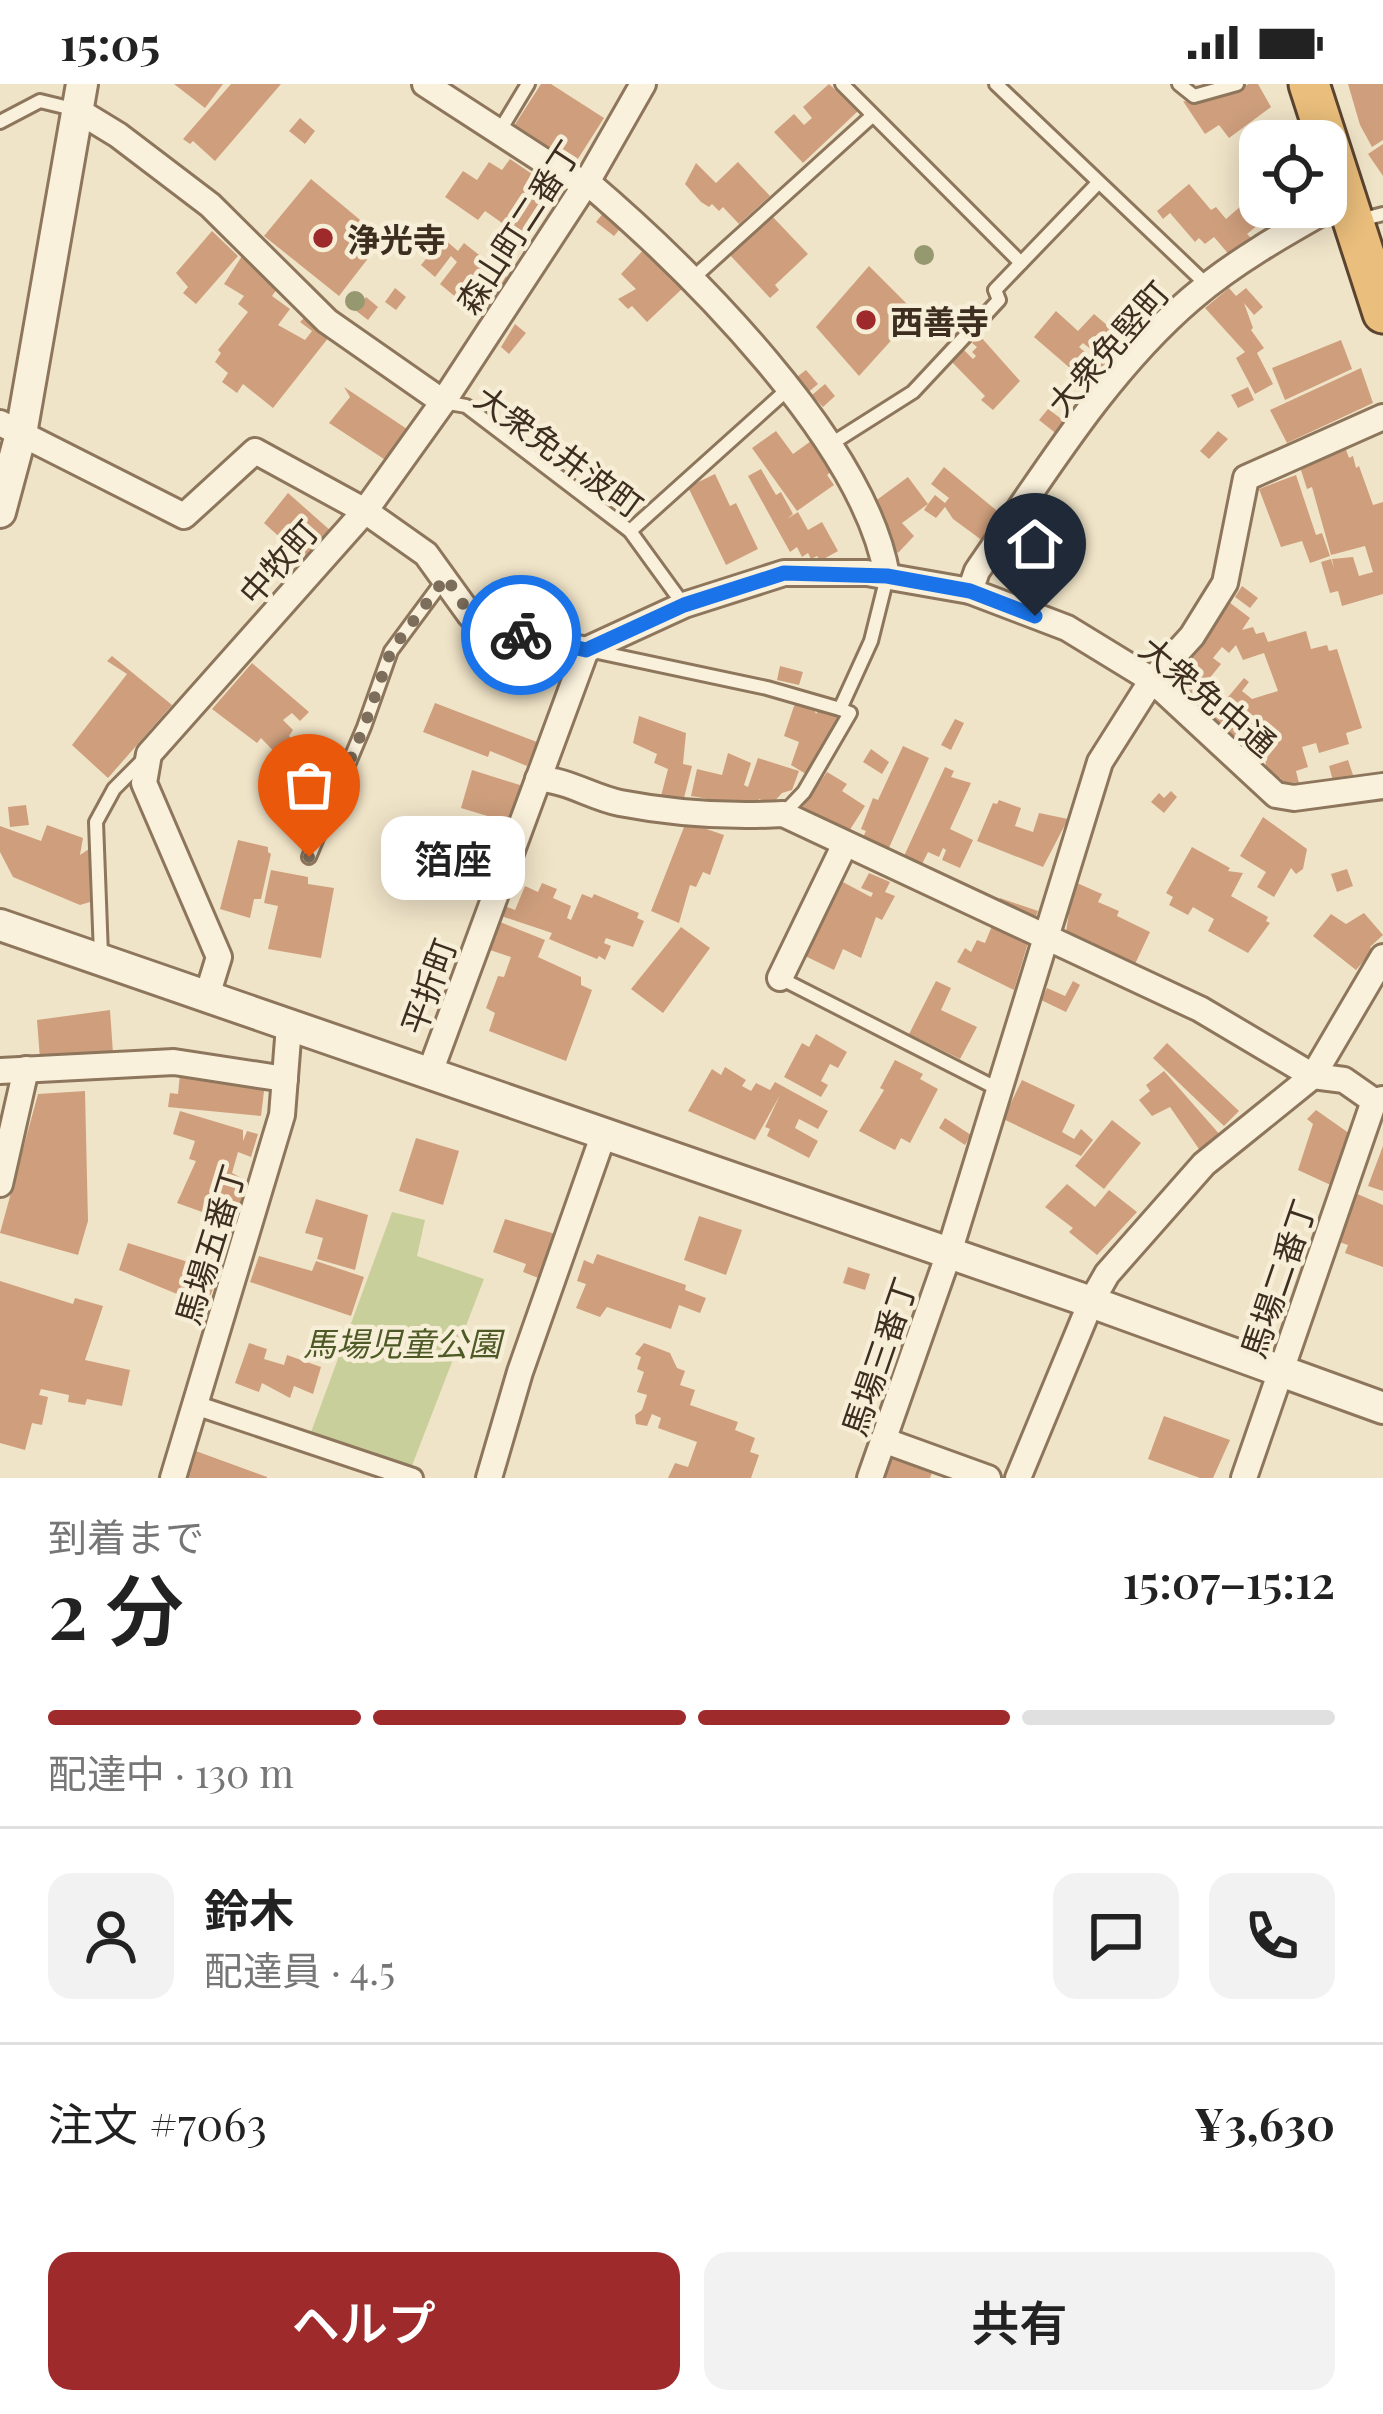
<!DOCTYPE html>
<html lang="ja">
<meta charset="utf-8">
<style>
body{margin:0;font-family:"Playfair Display","Noto Sans JP",serif;background:#f2f2f2;color:#222;height:100vh;display:flex;flex-direction:column;font-size:45px;white-space:nowrap}
*{box-sizing:border-box;margin:0}
p{font-size:39px;color:#767676}
.icon{flex:none;width:66px;height:66px;fill:none;stroke:currentColor;stroke-width:2;stroke-linecap:round;stroke-linejoin:round}
.map{position:relative;height:1394px;overflow:hidden}
.sheet{display:flex;flex-direction:column;background:#fff;flex:1}
.sheet>*{flex:none}
.controls{position:absolute;left:1239px;top:36px;display:grid;gap:24px}
.controls a{display:grid;place-items:center;width:108px;height:108px;border-radius:24px;background:#fff;box-shadow:0 6px 30px #0003;font-size:60px}
.pin{position:absolute;display:grid;place-items:center;width:102px;height:102px;color:#fff;margin:-123px -51px;border-radius:50% 50% 50% 0;rotate:-45deg;box-shadow:0 0 12px #0007}
.pin .icon{rotate:45deg}
.courier{position:absolute;display:grid;place-items:center;width:120px;height:120px;margin:-60px;border:9px solid #1a73e8;border-radius:50%;background:#fff;color:#222;box-shadow:0 3px 15px #0007}
.bubble{position:absolute;height:84px;border-radius:24px;background:#fff;box-shadow:0 6px 30px #0003;font-size:39px;font-weight:600;line-height:84px;text-align:center}
.head em{font-style:normal;font-weight:600}
.head div{display:flex;flex-direction:column-reverse}
.head{display:flex;align-items:center;justify-content:space-between;height:204px;padding:0 48px}
h1{font-size:78px;font-weight:600;line-height:90px}
.bar{display:grid;grid-template-columns:repeat(4,1fr);gap:18px 12px;align-content:center;height:144px;padding:0 48px}
.bar i{height:15px;border-radius:9px;background:#e0e0e0}
.bar .active{background:#9e2a2b}
.bar p{grid-column:span 4}
.line{display:flex;align-items:center;gap:30px;padding:0 48px;border-top:3px solid #e0e0e0}
.line div{flex:1}
.round{display:grid;place-items:center;flex:none;width:126px;height:126px;border-radius:24px;background:#f2f2f2}
.button{display:flex;gap:24px;margin-top:auto;padding:24px 48px}
.button a{flex:1;height:138px;border-radius:24px;background:#9e2a2b;color:#fff;font-size:48px;font-weight:600;line-height:138px;text-align:center}
.button a+a{background:#f2f2f2;color:#222}
.status{display:flex;justify-content:space-between;align-items:center;height:84px;padding:0 60px;background:#fff;direction:ltr}
.status svg{height:33px;fill:currentColor}
.map>svg:first-child{display:block}
</style>
<div class="status"><b>15:05</b><svg viewBox="0 0 49 12"><path d="M0 12V9h3v3zM5 12V6h3v6zM10 12V3h3v9zM15 12V0h3v12zM26 1h20v11H26zM47 4h2v5h-2z"/></svg></div>
<div class="map">
<svg width="1383" height="1394" viewBox="0 0 1383 1394">
<rect width="100%" height="100%" fill="#f0e4c8"/>
<polygon fill="#c9cf9b" points="392,1128 425,1136 417,1172 484,1195 408,1392 307,1359"/>
<g fill="#cf9f7d">
<polygon points="174,0 223,0 205,24"/>
<polygon points="231,0 281,0 215,77 193,57 190,60 183,55"/>
<polygon points="541,0 551,0 604,34 574,81 514,42"/>
<polygon points="829,0 858,27 803,79 774,48 794,30 804,41 812,34 803,23"/>
<polygon points="1249,0 1258,0 1271,23 1229,54 1219,41 1205,50 1183,17 1198,19"/>
<polygon points="1348,0 1383,0 1383,56 1372,63 1360,41"/>
<polygon points="300,34 315,47 305,60 289,47"/>
<polygon points="1383,60 1383,92 1368,70"/>
<polygon points="510,75 557,107 519,164 499,151 505,141 485,127 478,136 445,113 463,87 477,96 489,78 502,86"/>
<polygon points="738,78 770,112 739,140 723,123 719,127 712,120 709,123 701,118 685,100 696,79 716,99"/>
<polygon points="311,95 383,155 339,212 264,152"/>
<polygon points="1189,100 1211,126 1216,123 1226,135 1241,122 1258,141 1247,150 1251,154 1245,163 1232,174 1214,153 1205,160 1199,154 1195,158 1170,129 1163,135 1157,127"/>
<polygon points="605,127 627,144 623,149 619,146 614,152 596,138"/>
<polygon points="771,131 808,170 775,201 779,206 770,214 729,170"/>
<polygon points="212,147 238,172 196,220 183,209 188,203 176,189"/>
<polygon points="443,154 458,167 464,159 511,196 482,235 440,200 457,178 451,172 435,193 421,181"/>
<polygon points="647,162 685,202 647,238 632,222 628,225 618,215 636,205 621,190"/>
<polygon points="242,172 277,205 272,212 290,225 278,241 305,256 312,247 300,238 306,232 329,253 273,324 243,300 237,309 222,298 228,289 215,278 221,269 218,266 248,228 238,220 244,212 224,200"/>
<polygon points="869,182 916,229 859,292 816,243"/>
<polygon points="395,204 406,213 396,226 385,218"/>
<polygon points="1229,204 1236,212 1246,204 1263,223 1254,231 1244,219 1253,244 1251,246 1264,264 1257,269 1273,300 1255,310 1236,274 1245,268 1205,224"/>
<polygon points="366,213 378,223 368,236 355,226"/>
<polygon points="1056,227 1078,247 1094,230 1128,259 1104,286 1094,277 1098,271 1083,259 1079,263 1092,274 1078,291 1034,253"/>
<polygon points="515,240 526,249 509,270 501,263"/>
<polygon points="980,252 1020,297 993,326 981,316 985,312 951,277 963,265 973,275 976,272 972,268 977,263 972,259"/>
<polygon points="1341,256 1352,285 1285,316 1272,284"/>
<polygon points="1361,284 1373,319 1287,359 1270,326"/>
<polygon points="806,286 818,300 806,310 793,296"/>
<polygon points="825,300 835,312 823,323 812,311"/>
<polygon points="344,303 407,345 387,377 329,339 350,313"/>
<polygon points="1248,303 1254,316 1238,324 1231,311"/>
<polygon points="1048,325 1067,339 1058,351 1039,336"/>
<polygon points="776,347 793,370 811,357 832,387 827,391 834,401 797,427 752,364"/>
<polygon points="1218,347 1228,355 1209,375 1200,367"/>
<polygon points="1345,363 1349,374 1353,372 1356,384 1359,382 1373,421 1383,418 1383,510 1342,522 1338,507 1330,509 1321,478 1331,475 1334,484 1332,475 1353,473 1359,492 1373,488 1365,462 1331,471 1312,403 1307,405 1300,383"/>
<polygon points="944,383 1002,431 983,457 953,435 945,423 936,434 924,426 928,420 902,439 914,452 898,469 881,446 878,438 884,433 874,418 908,393 928,420 935,411 945,419 949,414 931,400"/>
<polygon points="761,385 776,411 781,408 793,430 787,435 798,428 808,446 822,438 838,467 820,477 817,472 811,475 808,469 802,473 797,463 790,468 748,392"/>
<polygon points="715,390 730,422 736,419 758,465 726,481 688,403"/>
<polygon points="1296,391 1316,451 1322,449 1330,472 1310,479 1302,457 1281,463 1259,405"/>
<polygon points="288,409 331,447 305,476 264,439"/>
<polygon points="1042,425 1081,459 1060,483 1065,488 1051,505 1045,501 1040,507 1002,472"/>
<polygon points="1242,502 1258,514 1250,524 1235,513"/>
<polygon points="1229,518 1250,534 1242,546 1253,543 1256,550 1264,548 1268,558 1306,547 1311,565 1327,561 1329,567 1337,565 1362,644 1346,649 1349,660 1319,669 1316,659 1302,663 1308,683 1296,687 1299,699 1281,698 1281,694 1275,699 1260,687 1266,680 1263,668 1253,679 1207,638 1244,594 1249,598 1242,607 1252,615 1278,607 1264,569 1243,576 1236,561 1229,569 1222,563 1213,574 1221,580 1189,620 1168,602"/>
<polygon points="112,572 172,621 108,694 72,661 127,590 107,577"/>
<polygon points="252,579 309,628 300,637 292,629 283,636 293,646 289,652 299,662 286,680 261,654 257,659 212,625"/>
<polygon points="780,582 803,588 799,601 777,596"/>
<polygon points="435,619 537,658 527,682 490,667 488,673 423,648"/>
<polygon points="798,619 814,625 816,630 818,627 837,633 825,664 806,690 791,681 799,658 784,652 794,622"/>
<polygon points="639,632 686,649 683,680 692,682 684,714 661,712 668,685 654,679 657,670 633,659"/>
<polygon points="955,635 964,639 951,666 941,661"/>
<polygon points="903,662 929,674 888,766 862,755 866,747 861,745 873,714 878,716"/>
<polygon points="871,665 889,678 882,690 863,678"/>
<polygon points="728,669 751,679 744,701 748,703 758,674 799,687 792,706 782,709 772,720 759,715 757,719 720,717 691,712 697,685 722,691"/>
<polygon points="1348,676 1353,691 1333,697 1329,682"/>
<polygon points="945,683 954,687 951,693 971,699 950,745 973,756 960,784 942,776 946,766 943,764 939,773 928,768 922,780 904,772"/>
<polygon points="472,686 523,702 511,739 461,724"/>
<polygon points="827,688 847,700 842,707 865,722 846,752 802,724"/>
<polygon points="1171,707 1177,713 1164,729 1151,718 1159,709 1164,714"/>
<polygon points="999,716 1021,724 1015,742 1033,748 1039,729 1068,735 1043,783 977,757 993,719 997,720"/>
<polygon points="26,721 29,741 10,743 8,723"/>
<polygon points="1263,733 1307,765 1303,785 1296,790 1291,784 1274,813 1257,803 1266,788 1240,772"/>
<polygon points="686,738 724,751 710,791 703,788 696,803 690,801 679,839 651,827"/>
<polygon points="47,741 83,754 80,771 89,765 90,818 80,821 13,793 0,768 0,742 41,757"/>
<polygon points="238,756 268,763 268,768 271,770 261,815 254,815 250,834 220,825"/>
<polygon points="1192,763 1230,784 1228,787 1243,789 1231,812 1268,833 1266,837 1270,839 1248,869 1208,847 1214,835 1205,830 1193,823 1188,831 1169,821 1173,813 1166,809"/>
<polygon points="1347,785 1353,802 1337,808 1331,790"/>
<polygon points="271,786 308,793 308,800 334,804 321,874 268,865 278,822 264,819"/>
<polygon points="869,789 890,798 885,808 895,812 882,836 876,833 861,874 843,865 834,886 803,871 841,797 871,813 873,809 861,804"/>
<polygon points="542,799 557,805 553,814 571,822 567,834 571,836 582,810 592,814 594,810 639,829 637,834 644,837 633,863 606,854 604,859 611,862 605,876 599,872 597,875 549,855 552,849 498,831 502,821 515,826 525,802 538,808"/>
<polygon points="1077,799 1102,810 1098,818 1119,827 1117,832 1150,848 1135,880 1066,848 1072,809"/>
<polygon points="1000,814 1038,827 1035,835 998,818"/>
<polygon points="1364,829 1383,851 1370,863 1373,866 1356,886 1313,852 1331,830 1346,840"/>
<polygon points="495,836 545,856 538,873 581,893 581,901 592,906 566,977 489,947 495,929 486,924 498,892 504,893 511,873 484,864"/>
<polygon points="992,842 1028,859 1014,906 957,878 965,864 971,868 977,856 985,859"/>
<polygon points="681,843 710,864 663,929 631,905"/>
<polygon points="936,897 951,904 941,926 977,943 960,975 909,950"/>
<polygon points="1073,897 1080,901 1066,928 1041,916 1047,904 1065,912"/>
<polygon points="110,926 113,969 40,975 37,936"/>
<polygon points="816,950 847,968 838,984 830,980 821,997 828,1001 821,1013 784,993 802,959 809,963"/>
<polygon points="1167,959 1239,1027 1224,1042 1153,974"/>
<polygon points="895,976 923,990 920,995 938,1005 910,1059 901,1054 895,1066 859,1047 884,1006 880,1004"/>
<polygon points="725,983 746,996 742,1002 751,1007 756,999 770,1006 775,998 828,1027 818,1045 799,1035 795,1044 818,1057 809,1074 767,1052 770,1045 765,1043 780,1011 755,1056 688,1027 712,985 721,991"/>
<polygon points="1164,987 1221,1052 1201,1068 1170,1023 1152,1032 1139,1016 1150,1007 1146,1001"/>
<polygon points="180,990 265,999 261,1032 168,1023 170,1009 178,1010"/>
<polygon points="1022,996 1075,1021 1062,1048 1074,1055 1081,1045 1093,1056 1081,1072 1003,1035"/>
<polygon points="85,1007 88,1137 78,1171 0,1149 38,1010"/>
<polygon points="1316,1026 1353,1052 1335,1103 1298,1086 1313,1040 1307,1035"/>
<polygon points="180,1027 243,1046 243,1057 247,1047 258,1050 251,1073 238,1068 232,1089 247,1097 241,1117 247,1118 239,1141 177,1119 196,1077 189,1075 195,1057 173,1050"/>
<polygon points="945,1034 971,1051 965,1061 939,1044"/>
<polygon points="1112,1036 1141,1059 1104,1105 1075,1082"/>
<polygon points="416,1054 459,1067 443,1121 399,1107"/>
<polygon points="1383,1062 1383,1107 1368,1102"/>
<polygon points="1067,1100 1095,1123 1109,1106 1137,1128 1097,1171 1069,1148 1073,1144 1045,1123"/>
<polygon points="1355,1109 1383,1121 1383,1183 1345,1169 1348,1161 1339,1158 1343,1148 1339,1146"/>
<polygon points="316,1115 368,1131 355,1186 317,1175 323,1154 305,1149"/>
<polygon points="699,1132 742,1146 726,1191 684,1176"/>
<polygon points="505,1135 562,1152 546,1197 523,1188 526,1180 493,1168"/>
<polygon points="128,1159 220,1188 206,1222 119,1186"/>
<polygon points="597,1170 686,1201 685,1206 706,1214 700,1229 679,1221 671,1245 607,1223 600,1233 576,1224 586,1200 577,1197 584,1176 593,1180"/>
<polygon points="259,1172 312,1187 316,1177 364,1193 351,1232 250,1198"/>
<polygon points="848,1183 870,1190 865,1206 843,1199"/>
<polygon points="0,1197 73,1220 75,1214 103,1222 85,1276 130,1286 122,1322 87,1315 85,1321 68,1318 69,1311 41,1305 39,1311 48,1313 42,1341 32,1339 25,1366 0,1359"/>
<polygon points="249,1259 267,1265 264,1275 284,1281 287,1271 321,1283 313,1310 294,1302 290,1314 262,1299 259,1308 235,1299"/>
<polygon points="644,1259 670,1269 677,1284 685,1287 680,1301 695,1306 690,1321 738,1338 735,1346 755,1354 750,1368 759,1371 751,1394 668,1394 675,1379 688,1383 697,1358 658,1344 661,1334 652,1330 647,1342 636,1340 635,1331 642,1326 647,1311 637,1308 644,1288 637,1285 641,1273 635,1270"/>
<polygon points="1164,1332 1230,1356 1213,1394 1200,1394 1148,1375"/>
<polygon points="193,1366 267,1393 267,1394 183,1394"/>
<polygon points="892,1369 934,1384 930,1394 883,1394"/>
</g>
<g fill="none" stroke-linecap="round" stroke-linejoin="round">
<g stroke="#8d765c" stroke-width="18">
<g id="service">
<polyline points="842,0 1021,179"/>
<polyline points="996,0 1207,201"/>
<polyline points="1179,0 1194,12 1237,0"/>
<polyline points="0,38 40,17 77,26"/>
<polyline points="499,48 528,0"/>
<polyline points="1356,137 1383,130"/>
<polyline points="692,195 872,32"/>
<polyline points="443,318 466,322 630,447 683,520"/>
<polyline points="831,360 913,308 999,216 995,206 1098,99"/>
<polyline points="630,447 788,305"/>
<polyline points="593,567 767,604 840,625"/>
<polyline points="784,729 804,708 850,629 840,625 871,557 887,493"/>
<polyline points="309,773 364,643 391,567 445,494"/>
<polyline points="101,871 96,738 114,705 144,675"/>
<polyline points="780,894 998,1005"/>
</g>
</g>
<g stroke="#8d765c" stroke-width="24">
<polyline id="pedestrian" points="195,1321 413,1394"/>
</g>
<g stroke="#8d765c" stroke-width="30">
<g id="minor">
<path d="M425 0 567 92 587 98C689 185 865 358 887 492"/>
<polyline points="77,26 118,51 210,121 327,237 443,318"/>
<polyline points="0,339 184,432 255,367 365,427 426,470 470,531 507,548 586,566"/>
<path d="M970 507 977 487C1042 394 1105 288 1192 214 1239 174 1293 145 1346 115"/>
<polyline points="586,566 684,521 784,489 867,489 970,507 1067,544 1152,596 1276,711 1294,714 1383,702"/>
<path d="M538 695C568 696 591 713 620 719 672 729 731 733 783 730L1200 925 1313 992 1344 996 1374 1017 1383 1015"/>
<polyline points="780,894 845,760"/>
<polyline points="207,912 219,873 144,699 149,670 365,427 443,318 587,98 643,0"/>
<polyline points="0,987 174,978 285,995"/>
<polyline points="429,991 586,566"/>
<polyline points="0,1100 26,985"/>
<polyline points="883,1356 988,1394"/>
<polyline points="173,1394 282,1031 289,942"/>
<polyline points="489,1394 520,1288 603,1052"/>
<polyline points="870,1394 948,1172 1100,678 1152,596 1192,552 1225,499 1246,394 1383,333"/>
<polyline points="1018,1394 1091,1218 1107,1190 1204,1080 1313,992 1383,873"/>
<polyline points="1244,1394 1374,1017"/>
</g>
</g>
<g stroke="#8d765c" stroke-width="36">
<g id="tertiary">
<polyline points="0,428 21,350 82,0"/>
<polyline points="0,841 1091,1218 1383,1324"/>
</g>
</g>
<g stroke="#5b4430" stroke-width="45">
<polyline id="trunk" points="1309,0 1383,229"/>
</g>
<use href="#service" stroke="#faf1dc" stroke-width="12"/>
<use href="#pedestrian" stroke="#faf1dc" stroke-width="18"/>
<use href="#minor" stroke="#faf1dc" stroke-width="24"/>
<use href="#tertiary" stroke="#faf1dc" stroke-width="30"/>
<use href="#trunk" stroke="#eabe7c" stroke-width="39"/>
</g>
<g fill="#96986f">
<circle cx="924" cy="171" r="10"/>
<circle cx="355" cy="217" r="10"/>
</g>
<g fill="none" stroke-linecap="round" stroke-linejoin="round">
<polyline stroke="#7c6e5b" stroke-width="12" stroke-dasharray="0 21.6" points="309,773 364,643 391,567 446,493 470,531 521,551"/>
<polyline stroke="#1a73e8" stroke-width="15" points="521,551 586,566 684,521 784,489 887,492 970,507 1035,532"/>
</g>
<g fill="#9e2a2b" stroke="#f7eed8" stroke-width="4.5">
<circle cx="323" cy="154" r="12"/>
<circle cx="866" cy="236" r="12"/>
</g>
<g text-anchor="middle" dominant-baseline="central" stroke-width="9" stroke-linejoin="round" paint-order="stroke">
<g font-size="33" fill="#3d2e20" stroke="#f7eed8">
<text transform="translate(517 142) rotate(-57)">森山町二番丁</text>
<text transform="translate(1107 263) rotate(-49)">大衆免竪町</text>
<text transform="translate(560 366) rotate(36)">大衆免井波町</text>
<text transform="translate(277 477) rotate(-49)">中牧町</text>
<text transform="translate(1209 611) rotate(40)">大衆免中通</text>
<text transform="translate(427 902) rotate(-70)">平折町</text>
<text transform="translate(209 1160) rotate(-73)">馬場五番丁</text>
<text transform="translate(1277 1194) rotate(-71)">馬場二番丁</text>
<text transform="translate(878 1272) rotate(-71)">馬場三番丁</text>
</g>
<g font-size="33" font-weight="bold" fill="#3d2e20" stroke="#f7eed8" text-anchor="start">
<text x="347" y="154">浄光寺</text>
<text x="890" y="236">西善寺</text>
</g>
<g font-size="33" font-style="italic" fill="#4d5a26" stroke="#f7eed8">
<text x="402" y="1258">馬場児童公園</text>
</g>
</g>
</svg>
<div class="controls">
<a><svg class="icon" aria-label="locate" viewBox="0 0 24 24"><circle cx="12" cy="12" r="6"/><path d="M12 2v4M12 18v4M2 12h4M18 12h4"/></svg></a>
</div>
<div class="pin" style="left:309px;top:773px;background:#ea580c"><svg class="icon" aria-label="bag" viewBox="0 0 24 24"><path d="M5 8h14l-1 12H6zM9 8a3 3 0 0 1 6 0"/></svg></div>
<div class="pin" style="left:1035px;top:532px;background:#1f2937"><svg class="icon" aria-label="home" viewBox="0 0 24 24"><path d="M3 11l9-7 9 7M6 9v11h12V9"/></svg></div>
<div class="courier" style="left:521px;top:551px"><svg class="icon" aria-label="bike" viewBox="0 0 24 24"><circle cx="6" cy="16" r="4"/><circle cx="18" cy="16" r="4"/><path d="M6 16l4-8h5l3 8M10 8l3 8H6M13 5h3"/></svg></div>
<div class="bubble" style="left:381px;top:732px;width:144px">箔座</div>
</div>
<section class="sheet">
<div class="head"><div><h1>2 分</h1><p>到着まで</p></div><em>15:07–15:12</em></div>
<div class="bar"><i class="active"></i><i class="active"></i><i class="active"></i><i></i><p>配達中 · 130 m</p></div>
<div class="line" style="height:216px"><a class="round"><svg class="icon" aria-label="person" viewBox="0 0 24 24"><circle cx="12" cy="8" r="4"/><path d="M4 21q1-7 8-7t8 7"/></svg></a><div><b>鈴木</b><p>配達員 · 4.5</p></div><a class="round"><svg class="icon" aria-label="chat" viewBox="0 0 24 24"><path d="M4 5h16v11H9l-5 4z"/></svg></a><a class="round"><svg class="icon" aria-label="phone" viewBox="0 0 24 24"><path d="M5 4h4l2 5-3 2q2 4 5 5l2-3 5 2v4C11 20 4 13 5 4z"/></svg></a></div>
<div class="line" style="height:156px"><div>注文 #7063</div><b>¥3,630</b></div>
<div class="button"><a>ヘルプ</a><a>共有</a></div>
</section>
